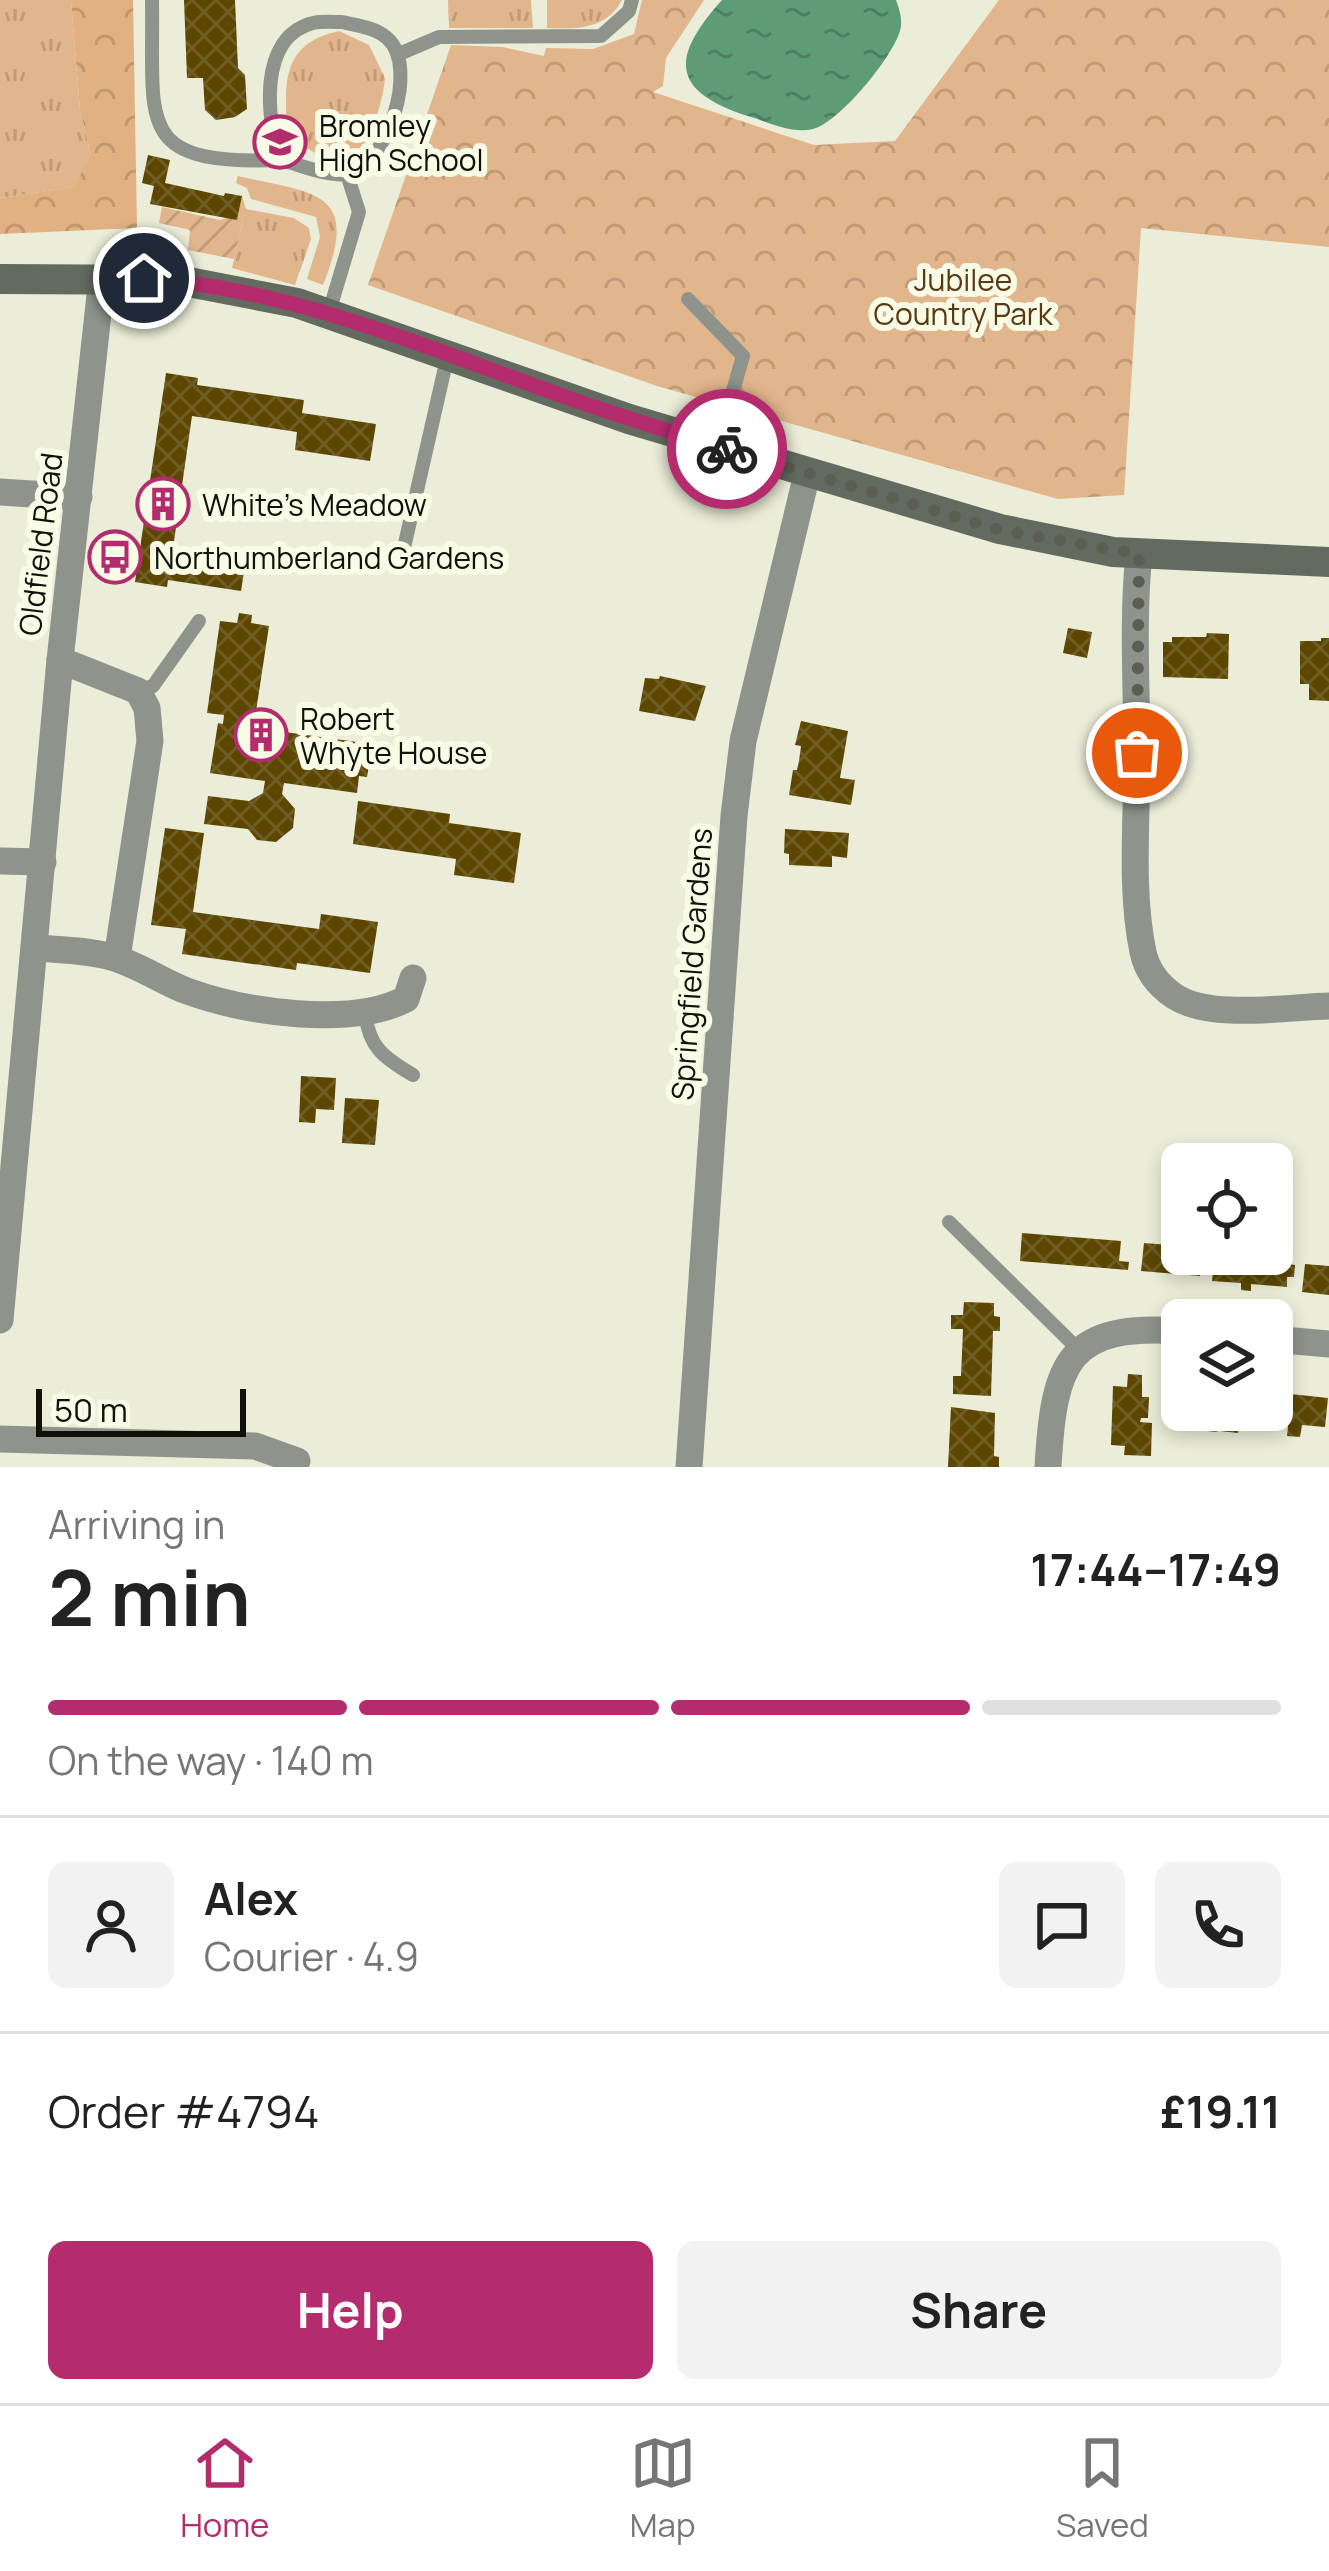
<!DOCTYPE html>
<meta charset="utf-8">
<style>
body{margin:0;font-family:Manrope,sans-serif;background:#f2f2f2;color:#222;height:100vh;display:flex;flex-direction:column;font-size:45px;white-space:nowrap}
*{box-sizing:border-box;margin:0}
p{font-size:39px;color:#767676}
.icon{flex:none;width:66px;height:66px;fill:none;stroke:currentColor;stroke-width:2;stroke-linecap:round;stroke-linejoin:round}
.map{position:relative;height:1467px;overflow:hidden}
.sheet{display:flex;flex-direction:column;background:#fff;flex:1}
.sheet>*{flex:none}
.tools{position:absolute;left:1161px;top:1143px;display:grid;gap:24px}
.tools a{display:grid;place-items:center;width:132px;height:132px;border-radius:18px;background:#fff;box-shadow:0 6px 18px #0003;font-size:60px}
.scale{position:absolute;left:36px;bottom:30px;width:210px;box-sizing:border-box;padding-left:12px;border:6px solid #11110a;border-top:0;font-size:33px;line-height:42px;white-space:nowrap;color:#11110a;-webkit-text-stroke:9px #f8fbe5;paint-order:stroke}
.pin{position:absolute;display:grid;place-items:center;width:102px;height:102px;color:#fff;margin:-51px;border:6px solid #fff;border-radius:50%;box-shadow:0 3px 12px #0007}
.courier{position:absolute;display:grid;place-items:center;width:120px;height:120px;margin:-60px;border:9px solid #b42c6d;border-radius:50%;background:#fff;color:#222;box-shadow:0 3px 15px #0007}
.summary em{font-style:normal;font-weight:700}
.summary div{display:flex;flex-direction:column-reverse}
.summary{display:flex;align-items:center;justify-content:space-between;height:204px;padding:0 48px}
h1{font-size:78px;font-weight:700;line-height:90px}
.bar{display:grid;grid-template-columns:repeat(4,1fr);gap:18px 12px;align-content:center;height:144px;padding:0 48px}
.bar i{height:15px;border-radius:9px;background:#e0e0e0}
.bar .on{background:#b42c6d}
.bar p{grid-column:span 4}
.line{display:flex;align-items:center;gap:30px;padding:0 48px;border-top:3px solid #e0e0e0}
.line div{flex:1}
.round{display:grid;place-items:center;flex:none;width:126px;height:126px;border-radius:18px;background:#f2f2f2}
.action{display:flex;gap:24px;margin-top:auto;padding:24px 48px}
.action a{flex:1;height:138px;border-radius:18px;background:#b42c6d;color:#fff;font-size:48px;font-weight:700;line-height:138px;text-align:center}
.action a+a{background:#f2f2f2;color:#222}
.tab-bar{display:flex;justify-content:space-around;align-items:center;height:168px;border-top:3px solid #e0e0e0;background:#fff;font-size:33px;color:#767676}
.tab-bar a{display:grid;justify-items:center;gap:6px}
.tab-bar .on{color:#b42c6d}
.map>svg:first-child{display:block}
</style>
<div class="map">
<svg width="1329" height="1467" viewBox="0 0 1329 1467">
<defs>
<pattern id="grass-tufts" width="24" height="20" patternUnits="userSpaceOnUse" patternTransform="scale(3)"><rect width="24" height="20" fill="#e2b68c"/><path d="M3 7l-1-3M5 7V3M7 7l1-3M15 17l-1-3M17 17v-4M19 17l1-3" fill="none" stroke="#c19b77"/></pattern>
<pattern id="forest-crowns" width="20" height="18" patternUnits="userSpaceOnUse" patternTransform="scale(3)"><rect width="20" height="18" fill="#e2b181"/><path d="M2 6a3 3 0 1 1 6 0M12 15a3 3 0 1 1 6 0" fill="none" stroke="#c1976e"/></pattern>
<pattern id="park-crowns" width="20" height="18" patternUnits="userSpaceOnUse" patternTransform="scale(3)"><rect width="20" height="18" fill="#e2b68c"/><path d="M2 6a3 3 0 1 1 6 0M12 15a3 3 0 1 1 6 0" fill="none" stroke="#c19b77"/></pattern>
<pattern id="garden-furrows" width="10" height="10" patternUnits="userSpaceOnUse" patternTransform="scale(3)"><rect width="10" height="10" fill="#e2b68c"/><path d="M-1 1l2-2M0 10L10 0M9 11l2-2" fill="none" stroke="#c19b77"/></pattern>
<pattern id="water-ripples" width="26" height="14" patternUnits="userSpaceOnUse" patternTransform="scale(3)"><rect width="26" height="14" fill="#5e9c78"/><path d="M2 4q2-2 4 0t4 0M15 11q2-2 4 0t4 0" fill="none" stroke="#4c7e61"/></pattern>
<pattern id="building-cross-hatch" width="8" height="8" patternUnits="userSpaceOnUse" patternTransform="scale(3)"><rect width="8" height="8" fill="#5c4600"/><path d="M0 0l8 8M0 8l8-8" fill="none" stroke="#6e5d24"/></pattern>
</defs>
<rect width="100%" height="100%" fill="#ebedd8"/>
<g fill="url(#grass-tufts)">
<polygon points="0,0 71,0 80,110 91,154 75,187 0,198"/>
<polygon points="448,0 531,0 533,28 449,28"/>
<path d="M547 0H622C606 30 577 29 547 28Z"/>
<path d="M339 31 369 45 385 78C384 96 370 146 356 156 346 163 330 159 320 155 310 151 295 141 291 132 285 121 286 108 286 95 287 58 302 39 339 31Z"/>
<path d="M238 176C316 194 361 190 323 285L307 279 320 237 316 217 251 199 247 188 236 183Z"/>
<polygon points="242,196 246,209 294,218 309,228 311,239 295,285 232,268 243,219 238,215"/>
</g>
<polygon fill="url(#forest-crowns)" points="71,0 133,0 137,228 0,234 0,198 74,187 91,154 80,110"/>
<polygon fill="url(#park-crowns)" points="642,0 704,0 666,58 663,86 653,92 814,145 895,141 999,0 1329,0 1329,247 1141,228 1124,495 1058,499 657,386 368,285 451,45 502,47 544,56 546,48 593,49 634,34"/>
<polygon fill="url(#garden-furrows)" points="162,207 220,220 238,215 243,219 234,259 188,250 190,230 159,223"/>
<path fill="url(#water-ripples)" d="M722 0H896C899 8 902 18 901 26 898 52 839 123 813 129 793 134 770 123 751 117 671 92 669 59 722 0Z"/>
<g fill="url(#building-cross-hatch)">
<polygon points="184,0 235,0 238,68 245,75 247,109 235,117 216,120 205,110 203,78 187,78"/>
<polygon points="148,155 170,160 165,183 224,196 225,193 242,196 237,220 150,204 154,186 142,183"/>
<polygon points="166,373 198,378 197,385 304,400 302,413 376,424 370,461 295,450 297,432 192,416 173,548 246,559 241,591 168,580 167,587 135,582"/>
<polygon points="239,613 252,615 251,623 269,626 255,718 250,719 249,727 364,743 362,759 370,760 367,777 359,776 357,793 284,783 282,794 295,809 293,828 276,842 257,840 248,829 204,824 208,796 249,801 263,793 265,781 210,773 218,723 223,724 224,715 207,713 220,621 237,623"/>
<polygon points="1068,628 1092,632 1087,658 1063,653"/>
<polygon points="1207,633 1229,634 1228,679 1163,677 1163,642 1172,642 1172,637 1206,637"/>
<polygon points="1321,638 1329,638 1329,701 1309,700 1309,684 1300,684 1300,641 1321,641"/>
<polygon points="660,676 706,686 695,721 639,711 645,678 659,679"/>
<polygon points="801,721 848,731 840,778 855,780 851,805 789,795 793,770 797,770 799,761 801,746 795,745"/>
<polygon points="358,801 450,814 449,823 521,833 514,883 454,875 456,859 353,844"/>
<polygon points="165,828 204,833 193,912 319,929 321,914 378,922 370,973 297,963 296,970 182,954 186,929 151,925"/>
<polygon points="785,829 849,833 847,858 832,856 832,867 789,865 789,854 784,853"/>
<polygon points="301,1076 336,1078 334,1110 316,1109 315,1123 299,1122"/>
<polygon points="345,1098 379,1100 375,1145 342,1143"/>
<polygon points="1022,1233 1121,1241 1119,1261 1129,1262 1128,1270 1020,1261"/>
<polygon points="1144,1243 1182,1246 1182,1254 1202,1254 1200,1276 1141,1271"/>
<polygon points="1215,1254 1289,1258 1288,1264 1295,1265 1294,1277 1287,1277 1287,1287 1251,1284 1251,1291 1241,1290 1241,1283 1212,1281"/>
<polygon points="1305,1264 1329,1266 1329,1295 1302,1292"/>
<polygon points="964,1302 994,1303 994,1316 1000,1317 1000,1331 993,1331 991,1396 953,1394 953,1376 961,1376 963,1329 951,1329 951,1315 963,1315"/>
<polygon points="1128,1374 1142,1375 1142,1397 1149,1397 1148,1418 1141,1418 1140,1422 1152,1423 1151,1456 1124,1455 1125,1446 1111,1445 1113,1386 1127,1387"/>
<polygon points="1291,1394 1328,1398 1325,1427 1302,1425 1300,1437 1287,1436 1288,1426 1239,1421 1238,1433 1220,1431 1218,1419 1217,1432 1181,1428 1182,1410 1272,1410 1272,1396 1291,1398"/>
<polygon points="951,1407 995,1413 994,1456 999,1457 999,1467 948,1467"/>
</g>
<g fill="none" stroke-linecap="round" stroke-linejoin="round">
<g stroke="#8e938c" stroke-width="14">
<path d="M152 0C154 124 133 165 280 160"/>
<path d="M342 22C357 25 376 28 387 38 420 66 387 168 346 174 327 177 299 164 280 160 267 120 257 37 313 23 322 21 333 22 342 22Z"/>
<polyline points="399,54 439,37 601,36 629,11 632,0"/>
<polyline points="688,299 743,356 717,446"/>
<polyline points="329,312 359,212 347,174"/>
<polyline points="401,561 448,354"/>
<polyline points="138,691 153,686 199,621"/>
<path d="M365 1011C368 1047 384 1058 413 1075"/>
<polyline points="949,1222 1079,1350"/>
</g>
<g stroke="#8e938c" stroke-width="27">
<polyline points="0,492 79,497"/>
<path d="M1139 554C1132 621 1137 691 1137 758 1137 821 1130 890 1143 952 1147 971 1158 985 1174 996 1210 1020 1286 1007 1329 1006"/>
<polyline points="60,660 138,691 147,708 150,741 117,958"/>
<polyline points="0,861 43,862"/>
<path d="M37 948C61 950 87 950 111 957 137 964 161 981 187 991 245 1012 350 1028 406 999L413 978"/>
<polyline points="0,1320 60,660 102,277"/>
<polyline points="1272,1339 1329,1344"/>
<polyline points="0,1439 255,1446 297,1461"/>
<polyline points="689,1467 734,816 743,741 807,474"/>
<path d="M1048 1467C1054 1362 1067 1323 1182 1331"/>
</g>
<polyline stroke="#636a5f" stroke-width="30" points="0,279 178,280 297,303 629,419 1000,529 1113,552 1329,562"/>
</g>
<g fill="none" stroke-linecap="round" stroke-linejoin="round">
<polyline stroke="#5d5e52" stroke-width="12" stroke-dasharray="0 21.6" points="727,449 1000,530 1139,554 1137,753"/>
<path stroke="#b42c6d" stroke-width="15" d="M144 278C290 289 423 346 560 395 615 415 671 432 727 449"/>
</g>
<defs>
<g id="school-ring" transform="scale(2.7)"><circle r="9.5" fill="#f8fbe5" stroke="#b42c6d" stroke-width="1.5"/><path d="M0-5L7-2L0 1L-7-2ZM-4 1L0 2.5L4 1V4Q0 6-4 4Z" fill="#b42c6d"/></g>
<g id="building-ring" transform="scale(2.7)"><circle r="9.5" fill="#f8fbe5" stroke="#b42c6d" stroke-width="1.5"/><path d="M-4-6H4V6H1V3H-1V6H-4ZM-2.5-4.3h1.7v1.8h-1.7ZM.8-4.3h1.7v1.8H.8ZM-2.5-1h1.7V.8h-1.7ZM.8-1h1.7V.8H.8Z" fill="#b42c6d"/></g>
<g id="bus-ring" transform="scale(2.7)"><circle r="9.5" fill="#f8fbe5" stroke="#b42c6d" stroke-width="1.5"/><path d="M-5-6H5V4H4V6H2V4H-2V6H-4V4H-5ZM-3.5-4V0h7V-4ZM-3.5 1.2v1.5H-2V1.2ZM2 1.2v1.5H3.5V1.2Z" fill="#b42c6d"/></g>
</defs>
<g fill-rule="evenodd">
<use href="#school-ring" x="280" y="142"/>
<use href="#building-ring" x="163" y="504"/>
<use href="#bus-ring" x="115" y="557"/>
<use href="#building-ring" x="261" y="735"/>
</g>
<g text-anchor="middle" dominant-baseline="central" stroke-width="12" stroke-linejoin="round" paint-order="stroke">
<g font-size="30" fill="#11110a" stroke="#f8fbe5" text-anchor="start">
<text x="319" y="125">Bromley<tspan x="319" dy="34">High School</tspan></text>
<text x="202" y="504">White's Meadow</text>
<text x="154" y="557">Northumberland Gardens</text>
<text x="300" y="718">Robert<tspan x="300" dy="34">Whyte House</tspan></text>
</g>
<g font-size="30" fill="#593814" stroke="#f8fbe5">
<text x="963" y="279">Jubilee<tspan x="963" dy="34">Country Park</tspan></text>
</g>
<g font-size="30" fill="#11110a" stroke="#f8fbe5">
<text transform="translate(40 544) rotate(-83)">Oldfield Road</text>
<text transform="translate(691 964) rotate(-86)">Springfield Gardens</text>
</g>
</g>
</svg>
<div class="tools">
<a><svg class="icon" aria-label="locate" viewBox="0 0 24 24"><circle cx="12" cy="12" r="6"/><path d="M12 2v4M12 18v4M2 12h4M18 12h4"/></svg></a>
<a><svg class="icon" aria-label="layers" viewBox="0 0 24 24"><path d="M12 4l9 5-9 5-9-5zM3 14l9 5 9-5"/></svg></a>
</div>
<div class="scale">50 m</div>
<div class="pin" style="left:1137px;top:753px;background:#ea580c"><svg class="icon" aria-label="bag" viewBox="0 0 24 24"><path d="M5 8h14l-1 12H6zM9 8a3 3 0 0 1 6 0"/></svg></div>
<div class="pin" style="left:144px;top:278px;background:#1f2937"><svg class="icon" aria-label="home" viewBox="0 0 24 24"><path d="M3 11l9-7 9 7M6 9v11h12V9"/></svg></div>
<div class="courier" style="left:727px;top:449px"><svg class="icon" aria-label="bike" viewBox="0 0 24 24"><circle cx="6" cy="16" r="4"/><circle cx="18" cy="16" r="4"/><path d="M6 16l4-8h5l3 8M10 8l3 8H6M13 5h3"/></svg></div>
</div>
<section class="sheet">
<div class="summary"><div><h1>2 min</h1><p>Arriving in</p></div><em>17:44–17:49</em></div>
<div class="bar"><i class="on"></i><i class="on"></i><i class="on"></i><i></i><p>On the way · 140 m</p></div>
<div class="line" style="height:216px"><a class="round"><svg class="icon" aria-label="person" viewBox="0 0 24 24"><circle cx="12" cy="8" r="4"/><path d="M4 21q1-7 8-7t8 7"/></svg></a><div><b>Alex</b><p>Courier · 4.9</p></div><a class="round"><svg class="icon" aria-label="chat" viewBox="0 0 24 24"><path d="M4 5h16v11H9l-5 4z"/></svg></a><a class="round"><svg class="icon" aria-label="phone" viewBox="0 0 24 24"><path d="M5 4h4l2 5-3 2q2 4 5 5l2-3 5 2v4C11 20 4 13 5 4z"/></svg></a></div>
<div class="line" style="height:156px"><div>Order #4794</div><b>£19.11</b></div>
<div class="action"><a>Help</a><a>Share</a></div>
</section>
<nav class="tab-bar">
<a class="on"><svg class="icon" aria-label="home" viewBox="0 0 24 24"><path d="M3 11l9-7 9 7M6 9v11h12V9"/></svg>Home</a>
<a><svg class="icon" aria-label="map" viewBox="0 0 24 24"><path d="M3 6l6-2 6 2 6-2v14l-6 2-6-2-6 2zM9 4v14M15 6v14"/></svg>Map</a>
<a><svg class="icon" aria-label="saved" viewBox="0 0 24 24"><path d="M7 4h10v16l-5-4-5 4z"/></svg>Saved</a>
</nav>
